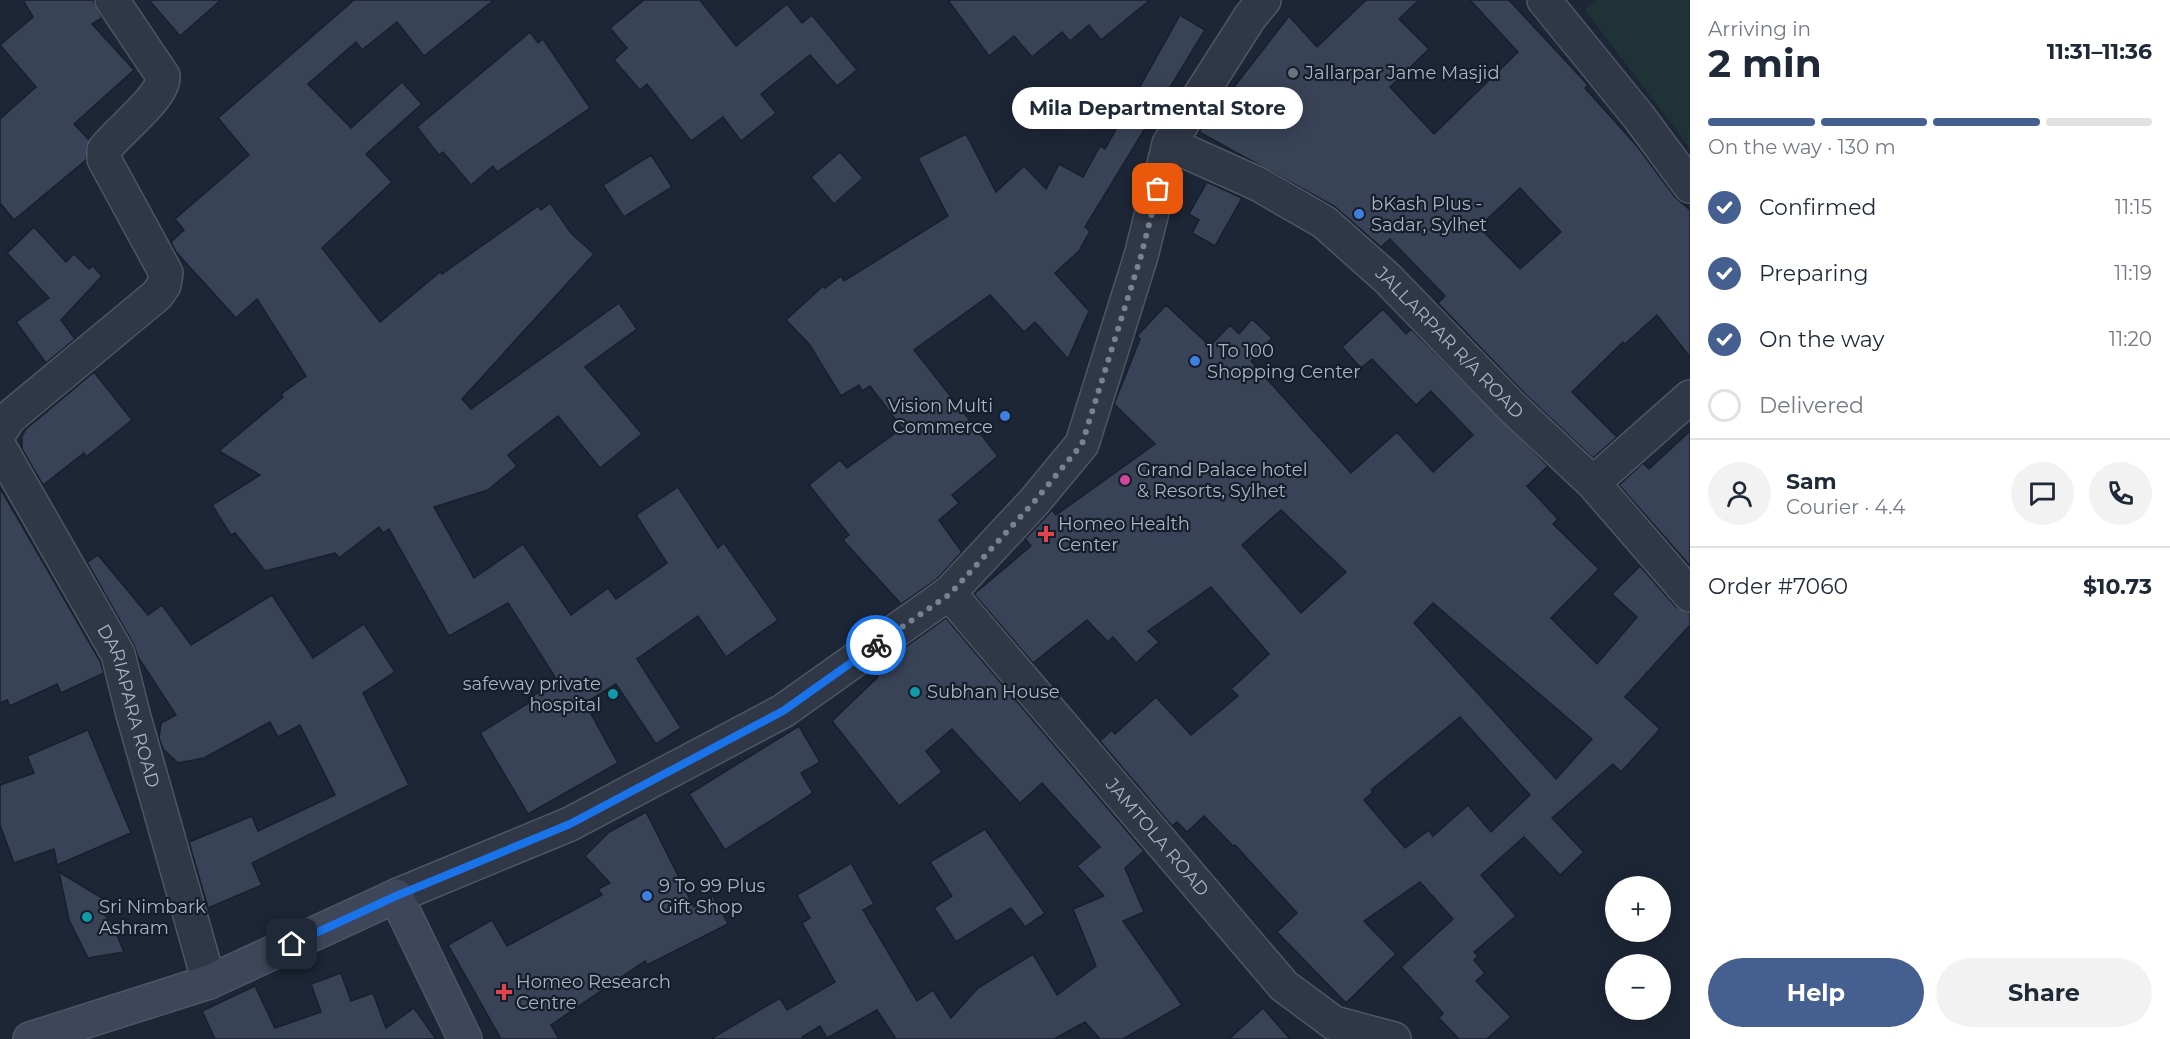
<!DOCTYPE html>
<meta charset="utf-8">
<style>
body{margin:0;font-family:Montserrat,sans-serif;background:#f2f2f3;color:#1f2937;height:100vh;display:flex;flex-direction:column;font-size:22px;white-space:nowrap}
*{box-sizing:border-box;margin:0}
p{font-size:20px;color:#747a83}
.icon{flex:none;width:33px;height:33px;fill:none;stroke:currentColor;stroke-width:2;stroke-linecap:round;stroke-linejoin:round}
.map{position:relative;flex:1;overflow:hidden}
.drawer{display:flex;flex-direction:column;background:#fff;width:480px}
.drawer>*{flex:none}
.tools{position:absolute;left:1605px;top:876px;display:grid;gap:12px}
.tools a{display:grid;place-items:center;width:66px;height:66px;border-radius:50%;background:#fff;box-shadow:0 3px 15px #0003;font-size:30px}
.pin{position:absolute;display:grid;place-items:center;width:51px;height:51px;color:#fff;margin:-26px;border-radius:12px;box-shadow:0 3px 9px #0006}
.courier{position:absolute;display:grid;place-items:center;width:60px;height:60px;margin:-30px;border:4px solid #1a73e8;border-radius:50%;background:#fff;color:#222;box-shadow:0 2px 8px #0007}
.bubble{position:absolute;height:42px;border-radius:21px;background:#fff;box-shadow:0 3px 15px #0003;font-size:20px;font-weight:700;line-height:42px;text-align:center}
.headline em{font-style:normal;font-weight:700}
.headline div{display:flex;flex-direction:column-reverse}
.headline{display:flex;align-items:center;justify-content:space-between;height:102px;padding:0 18px}
h1{font-size:39px;font-weight:700;line-height:45px}
.bar{display:grid;grid-template-columns:repeat(4,1fr);gap:9px 6px;align-content:center;height:72px;padding:0 18px}
.bar i{height:8px;border-radius:4px;background:#e0e1e3}
.bar .on{background:#455f91}
.bar p{grid-column:span 4}
.line{display:flex;align-items:center;gap:15px;padding:0 18px;border-top:2px solid #e0e1e3}
.line div{flex:1}
.round{display:grid;place-items:center;flex:none;width:63px;height:63px;border-radius:32px;background:#f2f2f3}
ol{padding:0 18px;list-style:none}
li{display:flex;align-items:center;gap:18px;height:66px}
li p{margin-inline-start:auto}
li .icon{padding:6px;border-radius:50%;background:#455f91;color:#fff;stroke-width:4}
li:last-child{color:#747a83}
li i{width:33px;height:33px;border:3px solid #e0e1e3;border-radius:50%}
.button{display:flex;gap:12px;margin-top:auto;padding:12px 18px}
.button a{flex:1;height:69px;border-radius:36px;background:#455f91;color:#fff;font-size:24px;font-weight:700;line-height:69px;text-align:center}
.button a+a{background:#f2f2f3;color:#1f2937}
main{display:flex;flex:1;min-height:0}
.map>svg:first-child{display:block}
</style>
<main>
<div class="map">
<svg width="1690" height="1039" viewBox="0 0 1690 1039">
<rect width="100%" height="100%" fill="#1d2636"/>
<polygon fill="#1f3337" points="1597,0 1690,0 1690,148 1585,10"/>
<g fill="#384357" stroke="#181f2d" stroke-width="1.5" fill-rule="evenodd">
<polygon points="23,0 93,0 102,18 92,24 134,70 74,124 89,140 86,160 14,220 0,203 0,119 36,87 0,45 33,17"/>
<polygon points="149,0 221,0 180,36"/>
<polygon points="354,0 494,0 424,56 397,22 362,50 356,42 308,84 351,128 402,82 422,104 366,154 392,182 322,248 380,322 440,272 442,274 538,206 541,210 550,203 571,233 594,254 462,399 471,409 619,303 637,329 585,367 642,434 600,468 558,416 508,455 517,466 488,490 434,507 474,578 523,544 571,615 608,588 616,599 667,563 636,515 678,487 718,548 724,543 778,620 726,657 698,616 637,659 681,728 656,744 616,684 585,703 618,763 528,814 480,733 530,702 528,699 557,680 508,603 449,636 389,529 383,533 379,527 339,558 335,553 265,571 235,533 231,535 212,505 260,475 219,451 283,397 281,394 306,376 257,299 236,318 176,252 171,242 184,230 175,219 249,155 218,118"/>
<polygon points="644,0 700,0 736,46 787,4 802,23 812,15 857,70 837,86 810,55 761,94 776,113 741,141 723,117 691,141 647,84 640,90 614,60 627,48 610,28"/>
<polygon points="948,0 1150,0 1101,40 1089,25 1070,41 1062,32 1032,57 1014,36 989,56"/>
<path d="M1366 0H1419L1399 19 1429 49 1390 87 1434 134 1518 52 1470 0H1509L1588 85 1585 88 1637 146 1675 197 1690 210V357L1657 315 1625 344 1623 342 1572 392 1617 437 1593 458 1526 395 1438 303 1445 296 1390 239 1381 247 1334 206 1199 132 1289 16 1317 47ZM1520 188 1561 232 1520 269 1479 227Z"/>
<polygon points="1180,15 1205,30 1085,227 1090,231 1079,251 1055,273 1089,311 1068,359 1035,322 1024,332 990,295 914,350 998,456 952,495 959,503 939,520 962,552 937,579 901,604 843,540 849,535 809,485 840,460 847,468 902,428 870,386 862,391 859,385 841,396 809,344 786,320 823,286 825,288 841,276 844,281 948,216 918,158 966,134 996,192 1024,166 1046,189 1059,164 1083,177 1100,146 1105,149"/>
<polygon points="530,32 538,43 543,39 590,108 497,172 493,166 471,185 443,152 439,155 417,127"/>
<polygon points="840,152 863,178 834,204 811,177"/>
<polygon points="651,155 672,187 624,217 603,185"/>
<polygon points="1207,182 1242,198 1215,246 1192,233 1199,220 1189,214"/>
<polygon points="34,227 66,262 74,254 89,269 93,266 102,276 61,320 75,339 46,363 16,322 49,298 7,253"/>
<path d="M1166 305 1210 346 1230 325 1239 334 1252 319 1272 338 1251 361 1351 473 1397 432 1433 472 1473 435 1431 391 1416 405 1372 359 1361 368 1342 347 1383 309 1406 334 1411 329 1548 466 1527 486 1558 519 1553 524 1599 569 1551 618 1597 664 1637 617 1612 594 1640 566 1676 607 1690 613V625L1625 697 1660 729 1621 772 1613 764 1552 818 1584 852 1560 875 1524 837 1481 875 1516 916 1474 952 1478 956 1474 960 1485 973 1476 981 1511 1017 1487 1039H1459L1439 1018 1443 1013 1401 967 1453 919 1420 882 1364 921 1396 954 1346 1003 1277 932 1297 913 1235 845 1233 846 1204 816 1187 832 1177 822 1172 826 1100 741 1112 730 1115 734 1156 697 1191 735 1238 696 1231 689 1269 654 1211 587 1148 631 1159 642 1136 663 1113 637 1108 642 1087 620 1033 663 974 594 1031 546 1025 539 1052 510 1056 515 1155 444 1114 404 1140 339 1137 336ZM1281 510 1346 572 1301 613 1242 545ZM1433 603 1592 739 1556 779 1414 623ZM1460 717 1530 795 1491 832 1468 805 1433 836 1429 830 1405 848 1364 800 1373 792 1371 790Z"/>
<polygon points="94,372 132,420 86,457 84,453 43,485 22,449 22,436 26,429"/>
<polygon points="1690,431 1690,566 1619,485 1643,463 1649,469"/>
<polygon points="0,488 100,661 104,673 61,693 57,684 10,706 7,700 0,703"/>
<polygon points="98,555 148,615 162,605 191,645 272,595 313,658 364,624 395,672 363,693 409,785 252,863 262,885 208,908 189,842 252,816 258,831 335,795 300,725 278,737 270,722 204,758 178,763 163,749 159,738 161,723 176,715 138,657 134,645 87,562"/>
<polygon points="946,618 1144,851 1125,868 1144,912 1123,921 1182,1005 1123,1039 1100,1039 1085,1022 1054,1039 896,1039 877,1010 827,1038 820,1026 802,1037 803,1039 711,1039 780,998 787,1010 835,982 802,923 810,918 797,895 851,863 874,904 863,910 917,1001 933,990 951,1018 978,988 1033,954 1057,995 1096,966 1073,909 1104,896 1077,866 1100,847 1042,783 1020,803 952,729 926,751 942,772 899,806 832,721 878,677 873,670"/>
<polygon points="799,726 820,762 801,773 813,793 725,850 689,794"/>
<polygon points="88,730 131,833 57,865 54,849 14,863 0,825 0,785 34,773 27,756"/>
<polygon points="646,812 694,907 713,896 728,924 647,965 645,961 551,1025 559,1039 501,1039 448,945 492,920 507,946 602,895 598,889 610,883 585,856 609,832"/>
<polygon points="985,829 1045,913 1025,927 1011,908 956,942 934,908 952,896 930,862"/>
<polygon points="59,872 102,898 103,913 112,923 124,952 88,958 69,920"/>
<polygon points="341,973 351,1001 373,993 386,1028 414,1008 436,1039 215,1039 202,1011 255,986 275,1028 321,1012 311,984"/>
<polygon points="1263,1008 1290,1039 1229,1039"/>
</g>
<g fill="none" stroke-linecap="round" stroke-linejoin="round">
<g stroke="#4e5565" stroke-width="36">
<g id="street">
<polyline points="1544,0 1639,117 1690,186"/>
<path id="s1" d="M1169 144 1258 184 1324 222 1387 278 1513 408 1593 483 1690 595"/>
<path d="M0 432 9 418 157 295 164 285 166 273 104 159V150C116 133 166 95 163 76L112 0"/>
<path id="s2" d="M0 448 118 654 133 714 209 982"/>
<polyline points="1593,483 1690,397"/>
<path id="s3" d="M949 593 1284 986 1334 1023 1394 1039"/>
<polyline points="396,896 570,824 783,711 949,593 1034,502 1082,444 1141,256 1169,144 1250,17 1264,0"/>
</g>
</g>
<g stroke="#4e5565" stroke-width="36">
<polyline id="secondary" points="30,1039 209,982 396,896 465,1039"/>
</g>
<use href="#street" stroke="#303847" stroke-width="33"/>
<use href="#secondary" stroke="#3e465a" stroke-width="33"/>
</g>
<g fill="none" stroke-linecap="round" stroke-linejoin="round">
<polyline stroke="#798192" stroke-width="6" stroke-dasharray="0 10.8" points="876,645 950,594 1034,502 1082,444 1141,256 1158,189"/>
<polyline stroke="#1a73e8" stroke-width="8" points="292,944 396,896 570,824 783,711 876,645"/>
</g>
<circle fill="#6b7280" stroke="#161d2b" stroke-width="2" cx="1293" cy="73" r="6"/>
<g fill="#3f7fe0" stroke="#161d2b" stroke-width="2">
<circle cx="1359" cy="214" r="6"/>
<circle cx="1195" cy="361" r="6"/>
<circle cx="1005" cy="416" r="6"/>
<circle cx="647" cy="896" r="6"/>
</g>
<circle fill="#d1479c" stroke="#161d2b" stroke-width="2" cx="1125" cy="480" r="6"/>
<g fill="#e0444e" stroke="#161d2b" stroke-width="2">
<path d="M1043 525h6v6h6v6h-6v6h-6v-6h-6v-6h6z"/>
<path d="M501 983h6v6h6v6h-6v6h-6v-6h-6v-6h6z"/>
</g>
<g fill="#0f9aa8" stroke="#161d2b" stroke-width="2">
<circle cx="915" cy="692" r="6"/>
<circle cx="613" cy="694" r="6"/>
<circle cx="87" cy="917" r="6"/>
</g>
<g text-anchor="middle" dominant-baseline="central" stroke-width="4.5" stroke-linejoin="round" paint-order="stroke">
<g font-size="18" fill="#aab2c4" stroke="#161d2b" text-anchor="start">
<text x="1305" y="73">Jallarpar Jame Masjid</text>
<text x="1371" y="204">bKash Plus -<tspan x="1371" dy="21">Sadar, Sylhet</tspan></text>
<text x="1207" y="351">1 To 100<tspan x="1207" dy="21">Shopping Center</tspan></text>
<text x="993" y="406" text-anchor="end">Vision Multi<tspan x="993" dy="21">Commerce</tspan></text>
<text x="1137" y="470">Grand Palace hotel<tspan x="1137" dy="21">&amp; Resorts, Sylhet</tspan></text>
<text x="1058" y="524">Homeo Health<tspan x="1058" dy="21">Center</tspan></text>
<text x="601" y="684" text-anchor="end">safeway private<tspan x="601" dy="21">hospital</tspan></text>
<text x="927" y="692">Subhan House</text>
<text x="659" y="886">9 To 99 Plus<tspan x="659" dy="21">Gift Shop</tspan></text>
<text x="99" y="907">Sri Nimbark<tspan x="99" dy="21">Ashram</tspan></text>
<text x="516" y="982">Homeo Research<tspan x="516" dy="21">Centre</tspan></text>
</g>
<g font-size="18" fill="#aab2c4" stroke="#161d2b">
<text stroke="none"><textPath href="#s1" startOffset="348">JALLARPAR R/A ROAD</textPath></text>
<text stroke="none"><textPath href="#s2" startOffset="290">DARIAPARA ROAD</textPath></text>
<text stroke="none"><textPath href="#s3" startOffset="321">JAMTOLA ROAD</textPath></text>
</g>
</g>
</svg>
<div class="tools">
<a>+</a>
<a>−</a>
</div>
<div class="pin" style="left:1158px;top:189px;background:#ea580c"><svg class="icon" aria-label="bag" viewBox="0 0 24 24"><path d="M5 8h14l-1 12H6zM9 8a3 3 0 0 1 6 0"/></svg></div>
<div class="pin" style="left:292px;top:944px;background:#1f2937"><svg class="icon" aria-label="home" viewBox="0 0 24 24"><path d="M3 11l9-7 9 7M6 9v11h12V9"/></svg></div>
<div class="courier" style="left:876px;top:645px"><svg class="icon" aria-label="bike" viewBox="0 0 24 24"><circle cx="6" cy="16" r="4"/><circle cx="18" cy="16" r="4"/><path d="M6 16l4-8h5l3 8M10 8l3 8H6M13 5h3"/></svg></div>
<div class="bubble" style="left:1012px;top:87px;width:291px">Mila Departmental Store</div>
</div>
<section class="drawer">
<div class="headline"><div><h1>2 min</h1><p>Arriving in</p></div><em>11:31–11:36</em></div>
<div class="bar"><i class="on"></i><i class="on"></i><i class="on"></i><i></i><p>On the way · 130 m</p></div>
<ol>
<li><svg class="icon" aria-label="check" viewBox="0 0 24 24"><path d="M5 12l5 5 9-10"/></svg>Confirmed<p>11:15</p></li>
<li><svg class="icon" aria-label="check" viewBox="0 0 24 24"><path d="M5 12l5 5 9-10"/></svg>Preparing<p>11:19</p></li>
<li><svg class="icon" aria-label="check" viewBox="0 0 24 24"><path d="M5 12l5 5 9-10"/></svg>On the way<p>11:20</p></li>
<li><i></i>Delivered</li>
</ol>
<div class="line" style="height:108px"><a class="round"><svg class="icon" aria-label="person" viewBox="0 0 24 24"><circle cx="12" cy="8" r="4"/><path d="M4 21q1-7 8-7t8 7"/></svg></a><div><b>Sam</b><p>Courier · 4.4</p></div><a class="round"><svg class="icon" aria-label="chat" viewBox="0 0 24 24"><path d="M4 5h16v11H9l-5 4z"/></svg></a><a class="round"><svg class="icon" aria-label="phone" viewBox="0 0 24 24"><path d="M5 4h4l2 5-3 2q2 4 5 5l2-3 5 2v4C11 20 4 13 5 4z"/></svg></a></div>
<div class="line" style="height:78px"><div>Order #7060</div><b>$10.73</b></div>
<div class="button"><a>Help</a><a>Share</a></div>
</section>
</main>
